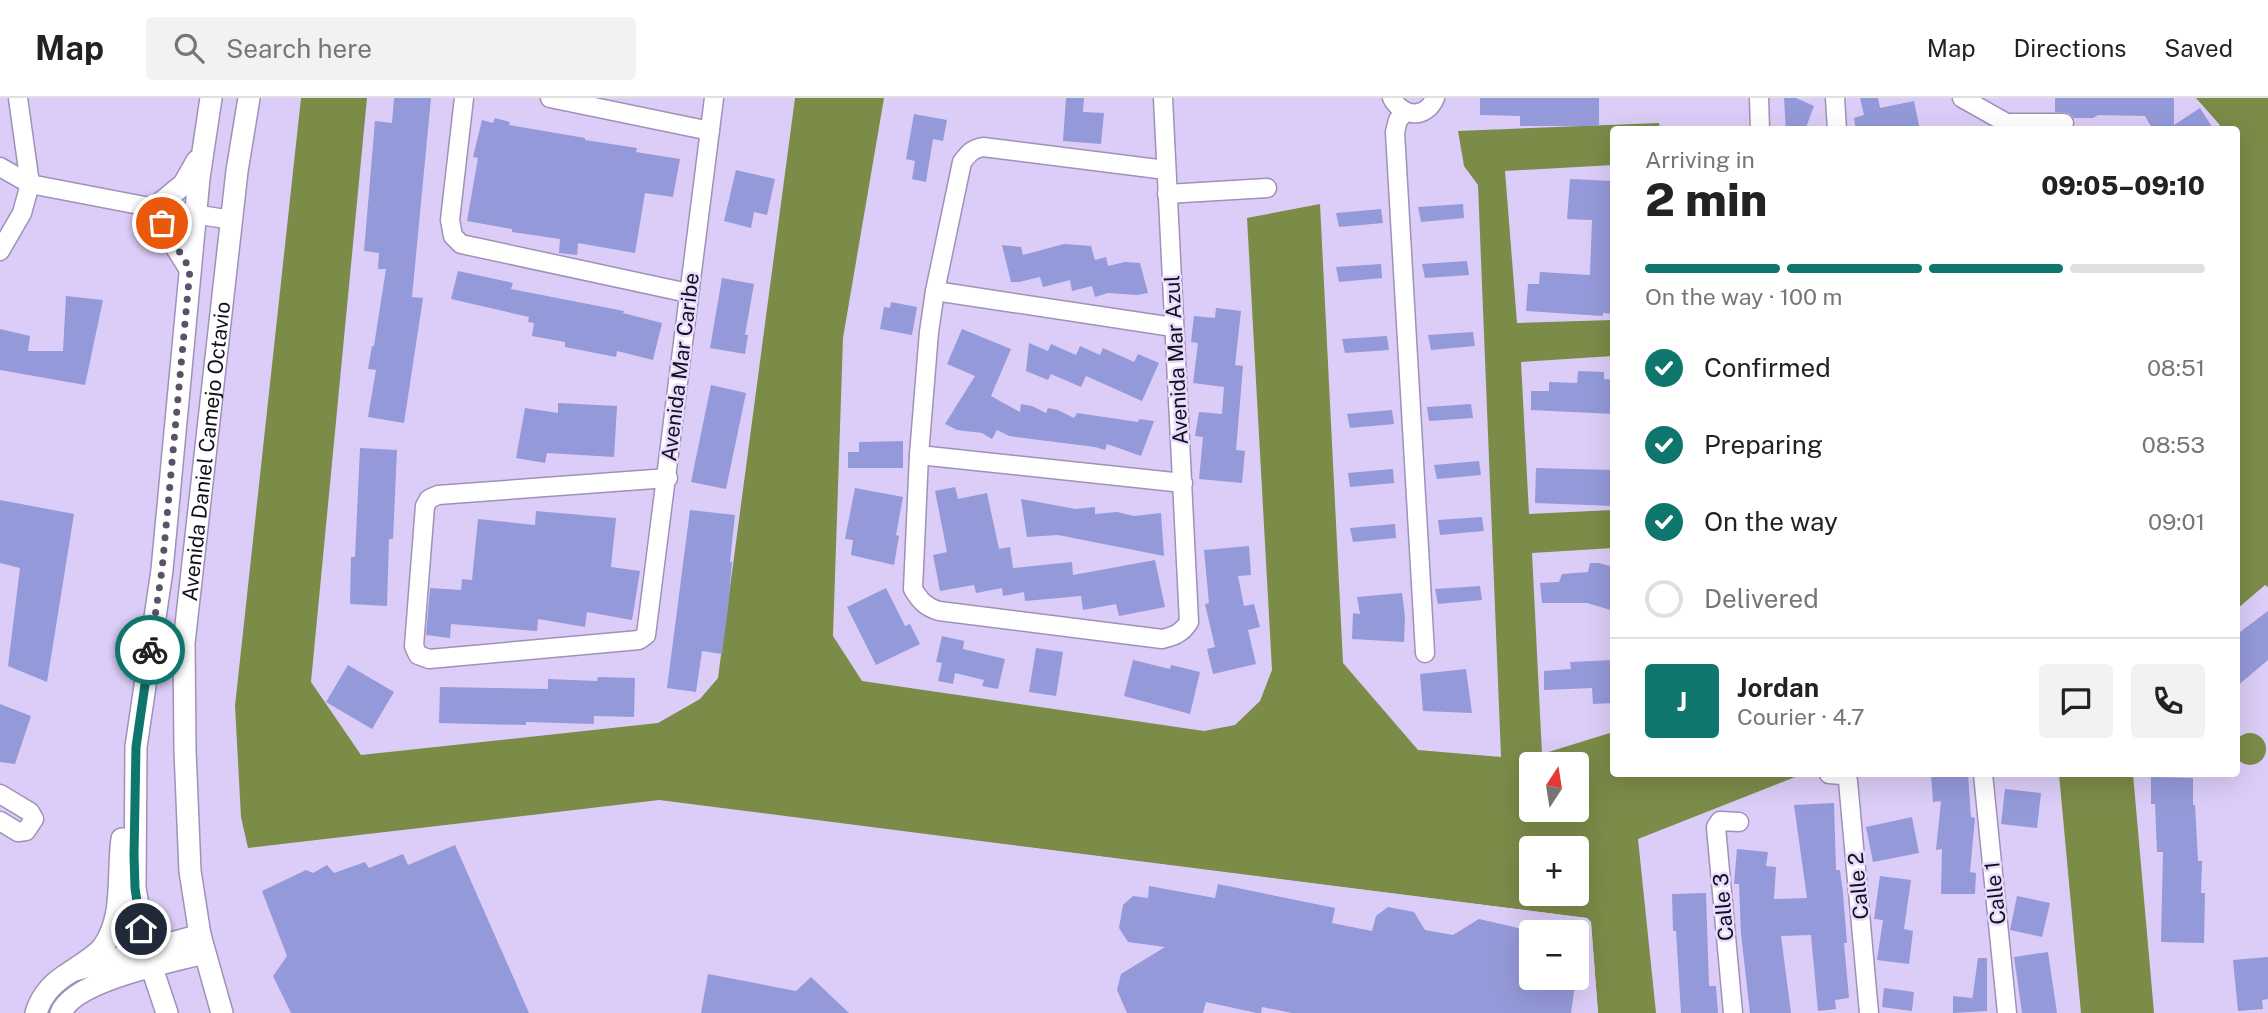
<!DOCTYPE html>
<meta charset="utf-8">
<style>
body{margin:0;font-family:"Public Sans",sans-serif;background:#f2f2f2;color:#222;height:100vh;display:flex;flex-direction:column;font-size:26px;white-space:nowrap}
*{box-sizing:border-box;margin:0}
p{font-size:23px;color:#767676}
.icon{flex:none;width:38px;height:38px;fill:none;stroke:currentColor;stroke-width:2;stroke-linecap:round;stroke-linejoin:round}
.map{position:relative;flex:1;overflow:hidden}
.details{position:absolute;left:1610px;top:28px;width:630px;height:651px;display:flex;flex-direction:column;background:#fff;border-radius:7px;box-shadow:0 7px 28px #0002}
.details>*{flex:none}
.needle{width:46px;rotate:12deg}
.fabs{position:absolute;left:1519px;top:654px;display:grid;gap:14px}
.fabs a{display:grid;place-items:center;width:70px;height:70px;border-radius:7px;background:#fff;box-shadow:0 7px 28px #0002;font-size:35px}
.pin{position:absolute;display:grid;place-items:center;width:60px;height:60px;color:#fff;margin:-30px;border:4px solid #fff;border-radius:50%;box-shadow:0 2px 7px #0007}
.courier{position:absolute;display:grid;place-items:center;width:70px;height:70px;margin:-35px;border:5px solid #0f766e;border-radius:50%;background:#fff;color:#222;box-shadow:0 2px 9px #0007}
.head em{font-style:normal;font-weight:800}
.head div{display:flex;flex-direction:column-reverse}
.head{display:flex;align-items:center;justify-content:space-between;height:119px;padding:0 35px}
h1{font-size:46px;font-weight:800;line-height:52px}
.bar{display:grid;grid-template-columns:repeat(4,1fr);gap:10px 7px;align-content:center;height:84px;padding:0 35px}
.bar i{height:9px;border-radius:5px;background:#e0e0e0}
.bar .current{background:#0f766e}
.bar p{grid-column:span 4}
.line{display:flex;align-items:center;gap:18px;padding:0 35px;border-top:2px solid #e0e0e0}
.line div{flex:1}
.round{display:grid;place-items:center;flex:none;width:74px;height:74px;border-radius:7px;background:#f2f2f2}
ol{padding:0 35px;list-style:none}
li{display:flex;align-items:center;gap:21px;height:77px}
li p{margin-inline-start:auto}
li .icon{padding:7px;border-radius:50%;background:#0f766e;color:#fff;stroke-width:4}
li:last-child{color:#767676}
li i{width:38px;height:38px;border:4px solid #e0e0e0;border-radius:50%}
header{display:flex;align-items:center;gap:42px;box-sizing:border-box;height:98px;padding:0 35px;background:#fff;border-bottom:2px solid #e0e0e0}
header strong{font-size:33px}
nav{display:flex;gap:38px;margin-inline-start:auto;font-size:24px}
.search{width:490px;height:63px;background:#f2f2f2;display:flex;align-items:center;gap:18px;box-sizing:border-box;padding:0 24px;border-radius:7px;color:#767676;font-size:26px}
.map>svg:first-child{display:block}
</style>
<header>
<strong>Map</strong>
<div class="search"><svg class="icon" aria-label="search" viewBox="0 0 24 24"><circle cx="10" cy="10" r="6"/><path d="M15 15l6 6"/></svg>Search here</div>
<nav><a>Map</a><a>Directions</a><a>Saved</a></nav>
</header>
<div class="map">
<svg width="2268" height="915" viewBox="0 0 2268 915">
<rect width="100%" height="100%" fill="#dbcdf7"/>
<g fill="#7b8b48" fill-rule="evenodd">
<path d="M301 0H367L311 584 361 657 658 625 700 601 718 580 795 0H884L843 240 833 538 862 583 1204 633 1235 627 1260 603 1272 572 1247 120 1320 106 1343 565 1418 652 1501 659 1478 87 1464 68 1458 33 1659 25 1660 31 1614 32 1613 67 1505 73 1517 225 1613 222V258L1521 264 1529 416 1613 412V450L1532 455 1542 656 1613 634 1614 676H1803L1638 741 1656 915H1598L1591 825 1587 820 659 702 248 750 241 719 235 608ZM1531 667H1577V712H1531ZM1531 751H1577V796H1531Z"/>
<polygon points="2196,0 2268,0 2268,489 2265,487 2237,511 2236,32 2221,31 2219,26"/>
<circle cx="2250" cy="651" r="16"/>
<polygon points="2059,676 2133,676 2154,915 2081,915"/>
</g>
<polygon fill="#dbcdf7" points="976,743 1587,820 1591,824 1598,915 1594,915 1587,826 1585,823 975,747"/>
<g fill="#9499d9">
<polygon points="394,0 431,0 412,199 423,200 404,325 368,319 376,272 368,271 372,248 374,248 386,171 378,171 379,155 364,153 375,23 392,25"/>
<polygon points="1066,0 1084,0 1083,14 1104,15 1101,46 1063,43"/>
<polygon points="1480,0 1599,0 1599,28 1520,28 1520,18 1480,17"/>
<polygon points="1784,0 1796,0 1814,8 1805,32 1786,32"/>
<polygon points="1860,0 1878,0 1880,10 1914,3 1920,32 1856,32 1854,20 1864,17"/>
<polygon points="2055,0 2174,0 2174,27 2200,10 2214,32 2153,32 2145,18 2098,17 2093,20 2074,20 2069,15 2055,14"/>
<polygon points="914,16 947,22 943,43 933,41 926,84 912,81 915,63 906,61"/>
<polygon points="495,20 510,24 509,27 585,40 585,42 637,50 636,54 680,61 673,99 645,95 635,155 578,145 577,157 559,155 560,141 512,134 512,131 467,123 478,60 473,59 482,22 493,25"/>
<polygon points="736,72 775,81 767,117 754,114 751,130 724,123"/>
<polygon points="1570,81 1614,83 1614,216 1603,215 1603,218 1526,213 1528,186 1539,186 1540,174 1590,177 1592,122 1567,121"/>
<polygon points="1463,106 1464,120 1421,124 1418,109"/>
<polygon points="1381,111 1383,125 1339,129 1336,115"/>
<polygon points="1064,146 1091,148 1095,162 1106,159 1108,168 1125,164 1140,165 1148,195 1137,197 1108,195 1095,199 1092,188 1072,193 1070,182 1043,189 1040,179 1019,184 1011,184 1002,147 1021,149 1023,157"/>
<polygon points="1467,163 1469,177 1425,180 1422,166"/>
<polygon points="1381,166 1382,180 1339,184 1336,169"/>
<polygon points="458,173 513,185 511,191 624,213 623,215 662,225 653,262 617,253 616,259 565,249 565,244 532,238 534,225 528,224 529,219 451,201"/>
<polygon points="722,180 754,186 745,237 748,237 745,256 710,250"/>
<polygon points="66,198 103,202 85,287 0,272 0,231 30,238 28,253 63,253"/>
<polygon points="891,204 917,209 912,237 880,231 884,209 890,210"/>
<polygon points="1216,210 1241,213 1235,267 1243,268 1236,352 1245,353 1242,385 1199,381 1203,339 1195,338 1199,314 1222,316 1224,289 1193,285 1198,245 1191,244 1194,218 1215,220"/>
<polygon points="962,231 1011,251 991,298 1020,314 1021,306 1032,308 1046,315 1048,310 1058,312 1074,320 1077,315 1138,324 1139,321 1154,323 1141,358 1107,346 1105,352 1095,349 1009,338 997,332 992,341 982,335 957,332 945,326 975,278 947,266"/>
<polygon points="1473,234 1475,248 1431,252 1428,237"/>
<polygon points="1387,238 1389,252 1345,255 1342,241"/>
<polygon points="1029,245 1048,253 1051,246 1076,257 1080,248 1100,257 1103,250 1134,264 1138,256 1159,265 1142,303 1086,278 1081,289 1051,276 1048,282 1026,273"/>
<polygon points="1578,273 1604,274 1604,281 1614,282 1614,316 1531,312 1531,293 1549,293 1549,284 1577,285"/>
<polygon points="711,287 746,295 726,391 691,384"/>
<polygon points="558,305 617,308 614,359 547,355 545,365 516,360 525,310 558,315"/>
<polygon points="1471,306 1473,320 1429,323 1427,309"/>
<polygon points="1392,312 1394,326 1350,330 1347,316"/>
<polygon points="903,343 903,370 848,370 848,354 859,354 859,344"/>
<polygon points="360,350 397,352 393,441 389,441 387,508 350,506 351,459 355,459"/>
<polygon points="1479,363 1481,377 1437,381 1434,367"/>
<polygon points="1536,370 1614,372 1614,408 1535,405"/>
<polygon points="1393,371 1394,385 1350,389 1348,375"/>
<polygon points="955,389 958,401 987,395 999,451 1010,449 1013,470 1072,464 1073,477 1155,462 1165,509 1119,518 1116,506 1083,512 1081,498 1025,503 1024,494 1003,498 1002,490 976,495 974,487 940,493 933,457 947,454 935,393"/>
<polygon points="855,390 903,399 896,437 899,438 894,467 851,457 853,442 845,441"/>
<polygon points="1021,401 1076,411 1095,409 1095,416 1117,414 1134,418 1161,415 1164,458 1058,437 1027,439"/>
<polygon points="0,402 74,416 47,584 8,568 20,470 0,465"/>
<polygon points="690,412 735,417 730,464 732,464 728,510 722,556 702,553 696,594 667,590"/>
<polygon points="536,413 616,420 611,469 640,473 632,522 587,514 585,529 538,521 537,533 451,526 450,540 426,537 430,490 461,492 462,481 472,482 478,421 535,427"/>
<polygon points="1482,419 1484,433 1440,437 1438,422"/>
<polygon points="1395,426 1396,440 1353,444 1350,430"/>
<polygon points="1249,448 1251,477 1238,478 1244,508 1254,506 1260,529 1248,532 1256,566 1213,576 1207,551 1215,549 1205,506 1209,505 1204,452"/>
<polygon points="1590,465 1599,465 1614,469 1614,513 1587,505 1542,505 1540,485 1559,484 1562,476 1588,474"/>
<polygon points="1480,488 1482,502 1438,506 1435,491"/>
<polygon points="886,490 905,528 910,526 920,546 876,567 847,509"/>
<polygon points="1402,495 1405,519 1404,544 1352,541 1353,515 1360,516 1357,499"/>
<polygon points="2268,513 2268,562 2236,589 2236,537"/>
<polygon points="942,538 964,543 963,551 1005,561 998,591 982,588 984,582 955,575 953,586 938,583 942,565 936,564"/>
<polygon points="1036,550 1063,554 1056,598 1029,594"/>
<polygon points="1133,562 1170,571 1171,567 1200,574 1190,616 1124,598"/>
<polygon points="1614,562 1614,605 1593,606 1592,590 1544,592 1544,573 1571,571 1570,564"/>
<polygon points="348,567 394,594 372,631 326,604"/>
<polygon points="1466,571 1472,615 1423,613 1420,576"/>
<polygon points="598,579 635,580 634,619 594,618 594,626 526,624 526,627 439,625 440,589 548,591 548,581 597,583"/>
<polygon points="0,606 31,618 15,666 0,664"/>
<polygon points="1931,676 1968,676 1971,719 1975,720 1970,774 1976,775 1975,796 1941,796 1942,751 1936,752 1941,703 1933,704"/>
<polygon points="2151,679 2193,680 2193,707 2195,707 2198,763 2202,763 2201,795 2205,795 2204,845 2161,844 2163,754 2157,754 2155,706 2151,706"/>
<polygon points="2005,691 2041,695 2037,730 2001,726"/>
<polygon points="1834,705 1836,772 1840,772 1843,795 1847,845 1844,845 1849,900 1835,902 1836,911 1818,913 1811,837 1781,838 1791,915 1750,915 1741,836 1739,786 1734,786 1737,751 1768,754 1766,768 1776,769 1774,801 1807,800 1794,707"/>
<polygon points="1912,719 1919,755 1873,764 1866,729"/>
<polygon points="455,747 529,915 291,915 273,878 287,858 262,793 306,772 313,775 327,767 334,775 365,764 369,770 403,756 408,767"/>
<polygon points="1880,778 1911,782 1904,831 1913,833 1909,866 1877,862 1883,822 1874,821"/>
<polygon points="1218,786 1335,810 1332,825 1372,833 1376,818 1388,809 1414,814 1425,832 1453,837 1479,821 1531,833 1531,880 1576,880 1571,915 1292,915 1262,909 1261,915 1257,915 1206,904 1203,915 1127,915 1117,892 1121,876 1165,849 1128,844 1119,830 1123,807 1133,798 1148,800 1149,788 1215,800"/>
<polygon points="1706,795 1709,888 1716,888 1718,915 1681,915 1676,833 1673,833 1672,796"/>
<polygon points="2017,798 2050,805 2042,839 2010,832"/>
<polygon points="2048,854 2057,915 2022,915 2014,859"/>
<polygon points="2268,859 2268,901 2262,902 2263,911 2238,913 2233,862"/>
<polygon points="1978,860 1987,860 1987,913 1953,915 1953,898 1972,900 1972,903"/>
<polygon points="708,876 796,893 811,879 849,915 701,915"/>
<polygon points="1884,890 1914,894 1912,913 1882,909"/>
</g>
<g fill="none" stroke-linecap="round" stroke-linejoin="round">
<g stroke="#9f91ba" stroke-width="21">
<g id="minor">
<polyline points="464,0 450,122 453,138 461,146 688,195"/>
<polyline points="550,0 710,33"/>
<path d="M1163 0 1189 524C1182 535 1175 538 1162 541L939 513C926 509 920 503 913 491L919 357 929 234 935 193 962 64C969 55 972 51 983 49L1166 72"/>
<path d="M1392 0C1403 20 1426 21 1435 0"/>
<polyline points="1759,0 1760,32"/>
<polyline points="1835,0 1837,32"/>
<polyline points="1962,0 2019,32"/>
<polyline points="1405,14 1398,22 1395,34 1425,555"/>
<polyline points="2011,25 2064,25"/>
<polyline points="0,69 30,86 155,110 232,122"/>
<polyline points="1167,96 1267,90"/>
<polyline points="0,153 22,115 30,86 18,0"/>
<polyline points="935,193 1173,229"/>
<polyline points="919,357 1183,385"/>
<polyline points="668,380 438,397 429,401 425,408 414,548 418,557 429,561 639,542 646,537 714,0"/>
<polyline points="1829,676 1843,677 1848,683 1869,915"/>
<polyline points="1983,676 2007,915"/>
<polyline points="0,696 30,714 34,721 26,733 18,734 0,723"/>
<polyline points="1733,915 1716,729 1720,723 1739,724"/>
</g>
</g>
<g stroke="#9f91ba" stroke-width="24">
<g id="tertiary">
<polyline points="190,171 170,139 155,110 184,86 197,63"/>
<path d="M72 873C83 865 95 859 103 849 125 819 117 775 122 741"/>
<path d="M36 915C42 895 55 883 72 873L200 837"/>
<path d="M61 915C74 882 171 864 204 855"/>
<polyline points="167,915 146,852 135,790 136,649 162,472 199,80 211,0"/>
<path id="s1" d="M222 915 200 837 190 773 185 652 184 545 237 73 249 0"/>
</g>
</g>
<use href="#minor" stroke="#fff" stroke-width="18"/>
<use href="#tertiary" stroke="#fff" stroke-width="21"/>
</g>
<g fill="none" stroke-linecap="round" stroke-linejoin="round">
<polyline stroke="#5a5269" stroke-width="7" stroke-dasharray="0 12.6" points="150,552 162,472 190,171 162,125"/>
<polyline stroke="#0f766e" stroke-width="9" points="141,831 135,790 134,757 136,649 150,552"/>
</g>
<g text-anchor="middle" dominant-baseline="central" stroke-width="5" stroke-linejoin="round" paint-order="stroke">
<g font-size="21" fill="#140f1d" stroke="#e7dbfe">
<text transform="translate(1176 262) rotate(-93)">Avenida Mar Azul</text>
<text transform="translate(680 269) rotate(-83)">Avenida Mar Caribe</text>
<text stroke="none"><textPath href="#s1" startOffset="567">Avenida Daniel Camejo Octavio</textPath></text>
<text transform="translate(1858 788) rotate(-95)">Calle 2</text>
<text transform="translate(1995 795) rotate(-96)">Calle 1</text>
<text transform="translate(1723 809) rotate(-95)">Calle 3</text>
</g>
</g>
</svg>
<div class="fabs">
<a><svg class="needle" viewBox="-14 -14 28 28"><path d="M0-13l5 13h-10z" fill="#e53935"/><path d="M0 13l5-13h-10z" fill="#767676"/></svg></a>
<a>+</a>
<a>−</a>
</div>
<div class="pin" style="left:162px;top:125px;background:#ea580c"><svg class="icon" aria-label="bag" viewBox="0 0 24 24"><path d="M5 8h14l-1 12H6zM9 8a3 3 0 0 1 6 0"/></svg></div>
<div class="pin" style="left:141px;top:831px;background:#1f2937"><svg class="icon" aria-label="home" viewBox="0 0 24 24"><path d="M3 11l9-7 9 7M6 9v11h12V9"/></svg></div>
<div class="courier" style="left:150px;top:552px"><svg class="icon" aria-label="bike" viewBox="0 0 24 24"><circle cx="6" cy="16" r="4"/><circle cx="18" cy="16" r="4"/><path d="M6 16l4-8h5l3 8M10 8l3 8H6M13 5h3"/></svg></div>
<section class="details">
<div class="head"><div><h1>2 min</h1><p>Arriving in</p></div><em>09:05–09:10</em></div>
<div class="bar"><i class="current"></i><i class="current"></i><i class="current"></i><i></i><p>On the way · 100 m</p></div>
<ol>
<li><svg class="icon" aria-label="check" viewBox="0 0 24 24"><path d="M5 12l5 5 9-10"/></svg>Confirmed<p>08:51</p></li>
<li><svg class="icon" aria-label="check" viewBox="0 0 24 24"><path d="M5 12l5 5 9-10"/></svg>Preparing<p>08:53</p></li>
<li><svg class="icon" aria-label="check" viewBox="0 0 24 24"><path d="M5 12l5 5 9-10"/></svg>On the way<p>09:01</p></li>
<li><i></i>Delivered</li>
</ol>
<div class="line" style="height:126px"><b class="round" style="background:#0f766e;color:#fff">J</b><div><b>Jordan</b><p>Courier · 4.7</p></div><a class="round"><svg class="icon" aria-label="chat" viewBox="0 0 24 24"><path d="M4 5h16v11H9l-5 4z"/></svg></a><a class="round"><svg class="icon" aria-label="phone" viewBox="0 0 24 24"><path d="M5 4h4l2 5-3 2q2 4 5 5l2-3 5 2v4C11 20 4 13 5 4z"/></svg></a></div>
</section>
</div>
